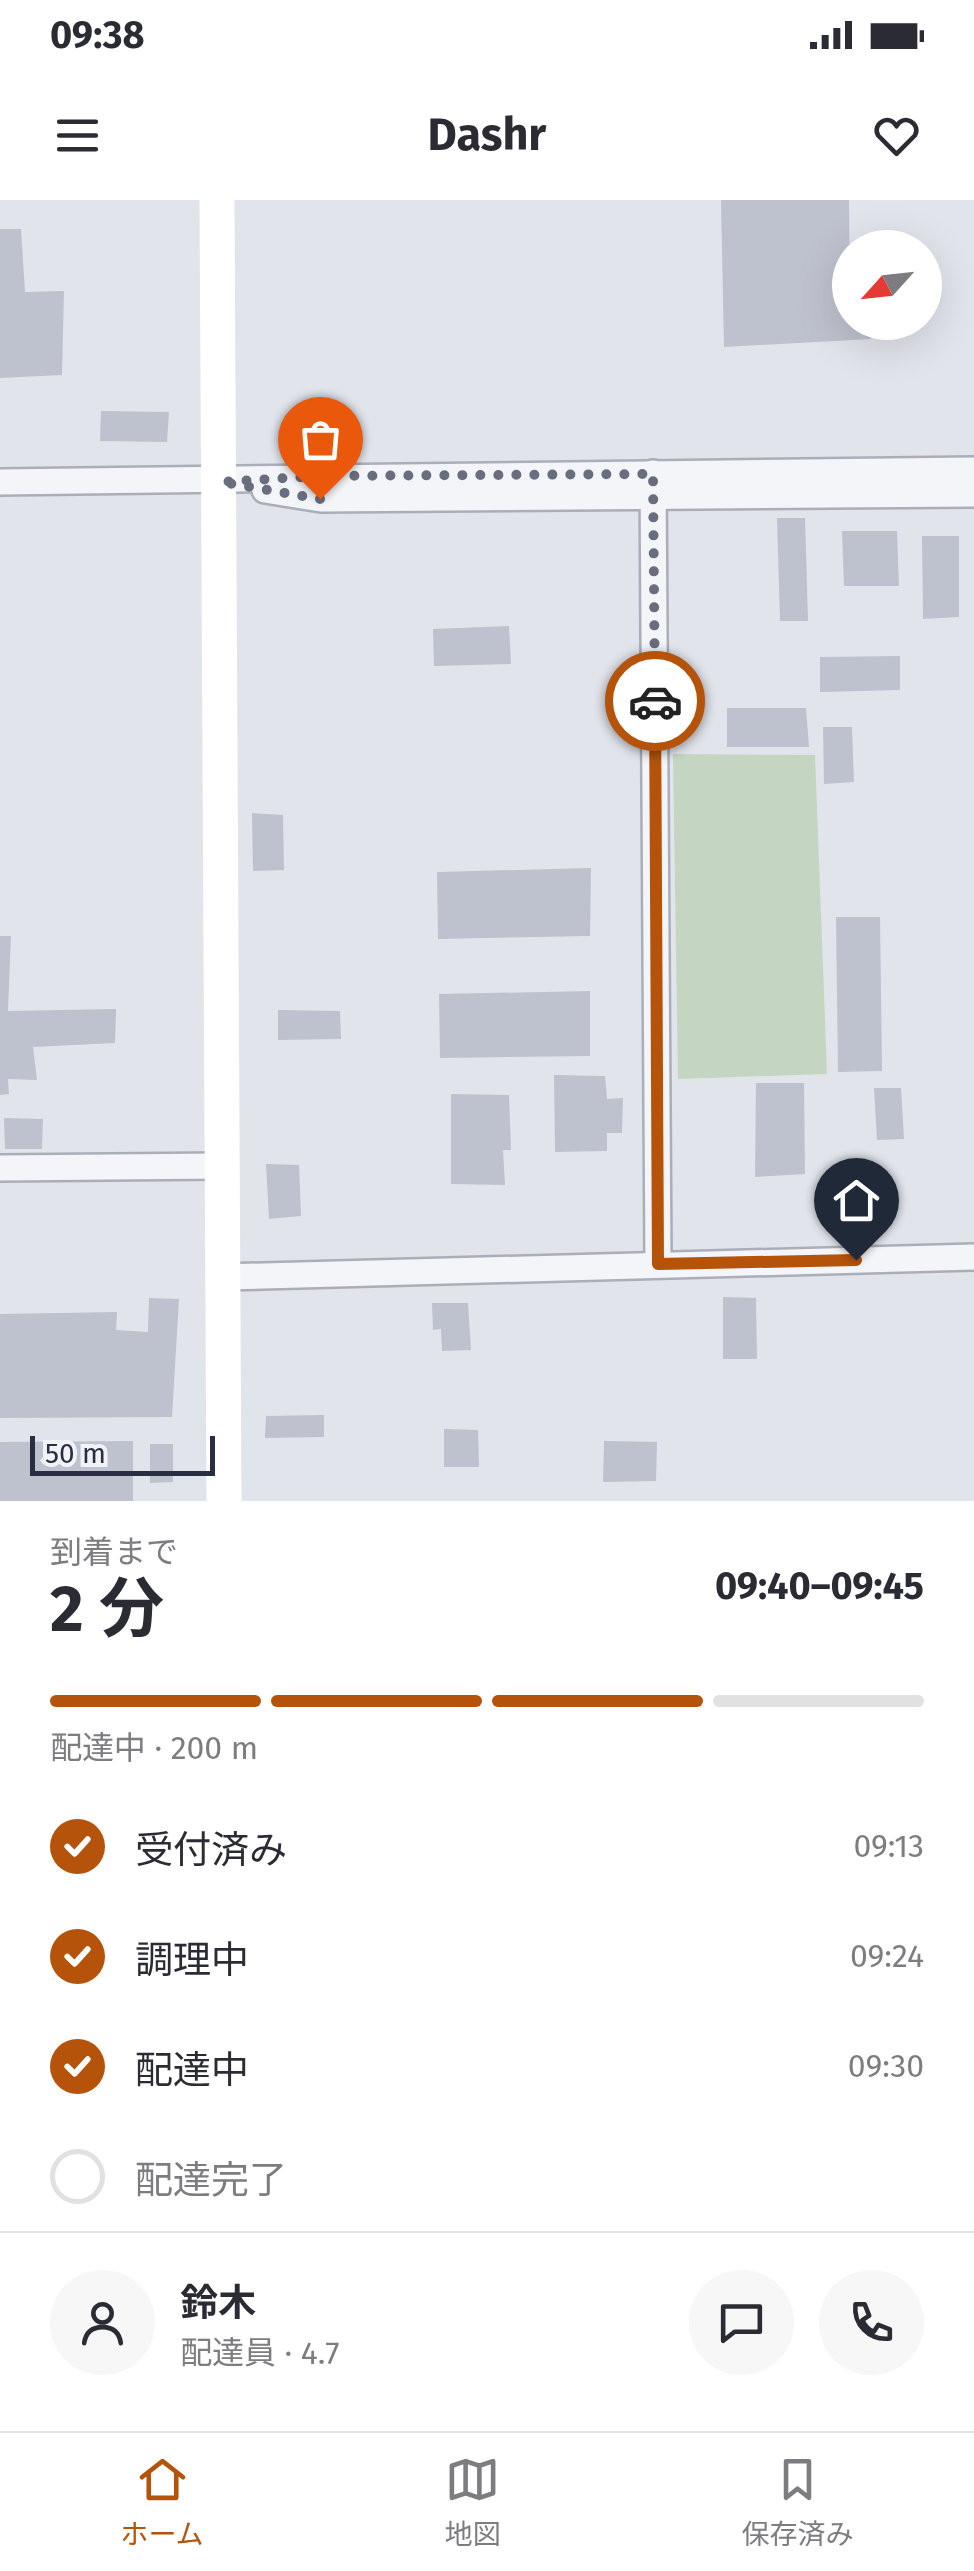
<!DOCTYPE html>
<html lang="ja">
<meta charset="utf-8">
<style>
body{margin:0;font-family:"Fira Sans","Noto Sans JP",sans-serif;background:#f7f7f7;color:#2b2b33;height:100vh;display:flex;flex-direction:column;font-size:38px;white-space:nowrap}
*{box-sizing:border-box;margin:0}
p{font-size:32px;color:#7c7c81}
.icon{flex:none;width:55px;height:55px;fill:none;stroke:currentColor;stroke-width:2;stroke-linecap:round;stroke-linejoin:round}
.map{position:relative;height:1301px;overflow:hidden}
.drawer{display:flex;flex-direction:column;background:#fff;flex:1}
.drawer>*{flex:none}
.needle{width:65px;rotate:243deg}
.buttons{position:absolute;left:832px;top:30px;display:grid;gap:20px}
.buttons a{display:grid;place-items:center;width:110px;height:110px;border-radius:50%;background:#fff;box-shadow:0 10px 40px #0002;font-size:50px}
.scale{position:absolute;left:30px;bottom:25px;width:185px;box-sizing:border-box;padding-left:10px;border:5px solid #282f44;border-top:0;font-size:28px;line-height:35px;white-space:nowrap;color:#282f44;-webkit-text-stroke:8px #f1f3f8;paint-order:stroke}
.pin{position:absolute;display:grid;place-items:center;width:85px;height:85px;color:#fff;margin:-102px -42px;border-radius:50% 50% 50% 0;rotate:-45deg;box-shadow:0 0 10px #0007}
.pin .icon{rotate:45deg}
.courier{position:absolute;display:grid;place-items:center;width:100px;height:100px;margin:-50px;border:8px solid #b45309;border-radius:50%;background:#fff;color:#222;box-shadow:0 2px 12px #0007}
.summary em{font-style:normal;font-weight:700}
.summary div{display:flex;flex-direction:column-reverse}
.summary{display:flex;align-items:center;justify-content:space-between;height:170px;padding:0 50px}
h1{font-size:65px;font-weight:700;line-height:75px}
.bar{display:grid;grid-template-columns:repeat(4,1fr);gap:15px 10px;align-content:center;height:120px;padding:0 50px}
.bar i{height:12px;border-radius:8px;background:#e1e1e2}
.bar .current{background:#b45309}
.bar p{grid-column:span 4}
.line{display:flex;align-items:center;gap:25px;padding:0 50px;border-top:2px solid #e1e1e2}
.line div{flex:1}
.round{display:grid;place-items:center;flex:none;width:105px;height:105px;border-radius:52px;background:#f7f7f7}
ol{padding:0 50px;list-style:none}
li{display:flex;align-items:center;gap:30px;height:110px}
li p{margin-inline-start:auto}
li .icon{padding:10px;border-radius:50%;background:#b45309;color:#fff;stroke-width:4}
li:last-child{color:#7c7c81}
li i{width:55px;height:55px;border:5px solid #e1e1e2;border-radius:50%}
.status{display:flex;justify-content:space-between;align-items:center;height:70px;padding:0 50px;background:#fff;direction:ltr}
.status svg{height:28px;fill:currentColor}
header{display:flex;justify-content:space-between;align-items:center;height:130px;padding:0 50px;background:#fff;font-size:45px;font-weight:700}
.tabs{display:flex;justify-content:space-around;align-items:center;height:140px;border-top:2px solid #e1e1e2;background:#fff;font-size:28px;color:#7c7c81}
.tabs a{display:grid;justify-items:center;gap:5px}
.tabs .current{color:#b45309}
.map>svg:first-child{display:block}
</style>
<div class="status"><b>09:38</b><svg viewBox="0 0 49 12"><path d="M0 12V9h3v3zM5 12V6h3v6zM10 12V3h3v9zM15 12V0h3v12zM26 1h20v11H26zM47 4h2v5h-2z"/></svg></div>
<header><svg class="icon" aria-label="menu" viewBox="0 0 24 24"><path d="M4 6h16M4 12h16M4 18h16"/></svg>Dashr<svg class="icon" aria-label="heart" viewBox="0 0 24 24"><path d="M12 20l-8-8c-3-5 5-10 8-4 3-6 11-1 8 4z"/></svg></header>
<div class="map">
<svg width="974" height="1301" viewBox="0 0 974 1301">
<rect width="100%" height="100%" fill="#e1e4eb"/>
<polygon fill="#c4d5c1" points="673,554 815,555 827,874 678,879"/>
<g fill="#bec2ce">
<polygon points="721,0 849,0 850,122 870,122 871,139 724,147"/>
<polygon points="0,29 21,29 25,92 64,91 62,175 0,178"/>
<polygon points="101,211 169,212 167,242 100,241"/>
<polygon points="777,318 805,318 808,421 780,421"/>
<polygon points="842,331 897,331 899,386 844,386"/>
<polygon points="922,336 959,336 959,417 923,419"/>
<polygon points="509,426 511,464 434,466 433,429"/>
<polygon points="900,456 900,490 820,492 820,457"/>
<polygon points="727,508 806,508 809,547 727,547"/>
<polygon points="823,527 852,527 854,582 824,584"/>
<polygon points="252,613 283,615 284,670 253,671"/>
<polygon points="591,668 590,736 438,739 437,672"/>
<polygon points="836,717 880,717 882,871 838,872"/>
<polygon points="0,736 11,736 8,811 116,809 115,843 33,847 37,880 8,879 9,894 0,895"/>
<polygon points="590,791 590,856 440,858 439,794"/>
<polygon points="278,810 340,811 341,839 278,840"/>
<polygon points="554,875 605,876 607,899 623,898 622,933 607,933 607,951 555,952"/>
<polygon points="756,883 804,883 805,974 755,977"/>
<polygon points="874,888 901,888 904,939 877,940"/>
<polygon points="451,894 509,895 511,950 503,950 505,985 451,984"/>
<polygon points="4,918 43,919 42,949 5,949"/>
<polygon points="266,964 299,965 301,1016 269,1019"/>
<polygon points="845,987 845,1019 822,1021 822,988"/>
<polygon points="723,1097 756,1098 757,1159 723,1159"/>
<polygon points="149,1098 179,1099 172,1217 0,1218 0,1114 117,1112 116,1130 148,1132"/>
<polygon points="432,1103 468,1103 471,1150 442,1151 441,1129 433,1130"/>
<polygon points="324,1215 324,1237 265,1238 266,1216"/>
<polygon points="444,1229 478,1230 479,1267 444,1267"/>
<polygon points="133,1241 133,1301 0,1301 0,1242"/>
<polygon points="604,1241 657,1242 656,1281 603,1282"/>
<polygon points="150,1244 173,1244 173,1282 150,1283"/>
</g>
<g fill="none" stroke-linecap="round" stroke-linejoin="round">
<g stroke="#aaaeb9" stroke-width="30">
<g id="street">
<polyline points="653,273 658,1063"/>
<polyline points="0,282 974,270"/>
<polyline points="265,290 321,299 974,294"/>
<polyline points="0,968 221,966"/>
<polyline points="223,1077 974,1057"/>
</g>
</g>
<use href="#street" stroke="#f4f5f9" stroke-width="25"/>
<polyline stroke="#fff" stroke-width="35" points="217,0 224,1301"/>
</g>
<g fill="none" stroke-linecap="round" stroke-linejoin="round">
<polyline stroke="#696e7e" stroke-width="10" stroke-dasharray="0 18" points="320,299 221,282 321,276 653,274 655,501"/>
<polyline stroke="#b45309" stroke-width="12" points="655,501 658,1064 856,1060"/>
</g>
</svg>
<div class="buttons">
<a><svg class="needle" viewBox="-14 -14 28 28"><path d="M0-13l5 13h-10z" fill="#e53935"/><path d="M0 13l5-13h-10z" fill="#7c7c81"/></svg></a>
</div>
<div class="scale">50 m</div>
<div class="pin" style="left:320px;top:299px;background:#ea580c"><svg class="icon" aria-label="bag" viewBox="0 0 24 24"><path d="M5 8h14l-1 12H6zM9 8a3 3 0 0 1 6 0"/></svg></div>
<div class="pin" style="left:856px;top:1060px;background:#1f2937"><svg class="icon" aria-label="home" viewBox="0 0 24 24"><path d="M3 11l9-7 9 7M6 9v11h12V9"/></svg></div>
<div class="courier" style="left:655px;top:501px"><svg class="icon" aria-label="car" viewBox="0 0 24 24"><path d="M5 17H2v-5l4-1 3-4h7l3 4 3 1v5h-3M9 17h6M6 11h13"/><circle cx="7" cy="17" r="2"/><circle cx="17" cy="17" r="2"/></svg></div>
</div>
<section class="drawer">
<div class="summary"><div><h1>2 分</h1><p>到着まで</p></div><em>09:40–09:45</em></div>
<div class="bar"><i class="current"></i><i class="current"></i><i class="current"></i><i></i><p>配達中 · 200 m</p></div>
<ol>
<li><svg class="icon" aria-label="check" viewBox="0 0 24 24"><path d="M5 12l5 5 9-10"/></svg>受付済み<p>09:13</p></li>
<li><svg class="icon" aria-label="check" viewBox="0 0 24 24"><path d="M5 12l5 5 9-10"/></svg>調理中<p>09:24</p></li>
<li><svg class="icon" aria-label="check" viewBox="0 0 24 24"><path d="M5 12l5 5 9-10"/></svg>配達中<p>09:30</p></li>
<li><i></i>配達完了</li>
</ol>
<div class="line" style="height:180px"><a class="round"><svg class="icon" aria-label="person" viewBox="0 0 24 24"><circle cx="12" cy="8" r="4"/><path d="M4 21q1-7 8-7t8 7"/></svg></a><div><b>鈴木</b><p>配達員 · 4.7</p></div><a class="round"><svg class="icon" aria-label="chat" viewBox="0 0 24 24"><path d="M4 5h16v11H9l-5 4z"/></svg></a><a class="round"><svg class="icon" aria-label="phone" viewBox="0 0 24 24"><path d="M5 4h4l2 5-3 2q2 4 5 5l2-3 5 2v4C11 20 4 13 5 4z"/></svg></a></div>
</section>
<nav class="tabs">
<a class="current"><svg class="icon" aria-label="home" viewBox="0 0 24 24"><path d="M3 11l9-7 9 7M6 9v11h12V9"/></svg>ホーム</a>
<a><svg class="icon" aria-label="map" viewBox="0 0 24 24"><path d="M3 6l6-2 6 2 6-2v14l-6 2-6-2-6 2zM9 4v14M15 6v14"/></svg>地図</a>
<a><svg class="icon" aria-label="saved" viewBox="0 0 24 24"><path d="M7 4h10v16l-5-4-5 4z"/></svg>保存済み</a>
</nav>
